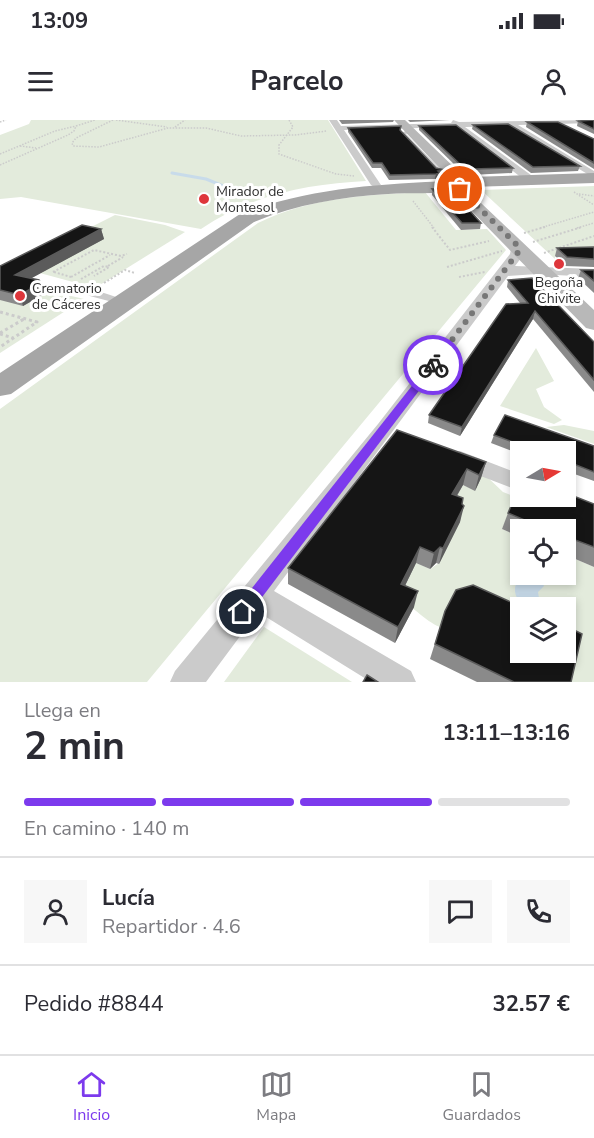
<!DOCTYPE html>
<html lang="es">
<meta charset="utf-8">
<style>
body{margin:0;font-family:"Nunito Sans",sans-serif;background:#f7f7f7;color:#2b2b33;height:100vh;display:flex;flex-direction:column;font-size:22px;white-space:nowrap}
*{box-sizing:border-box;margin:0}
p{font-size:20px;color:#7c7c81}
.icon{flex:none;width:33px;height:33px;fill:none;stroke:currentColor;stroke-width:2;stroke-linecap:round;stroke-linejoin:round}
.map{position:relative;height:562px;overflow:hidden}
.sheet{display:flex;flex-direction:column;background:#fff;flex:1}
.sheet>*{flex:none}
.needle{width:39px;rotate:80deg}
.fabs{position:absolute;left:510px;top:321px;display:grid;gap:12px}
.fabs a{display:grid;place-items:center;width:66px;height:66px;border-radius:0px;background:#fff;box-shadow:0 3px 9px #0003;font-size:30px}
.pin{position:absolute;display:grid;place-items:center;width:51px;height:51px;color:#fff;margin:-26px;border:3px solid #fff;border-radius:50%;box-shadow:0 2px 6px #0007}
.courier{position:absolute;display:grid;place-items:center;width:60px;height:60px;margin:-30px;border:4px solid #7c3aed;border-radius:50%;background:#fff;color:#222;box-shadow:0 2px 8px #0007}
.summary em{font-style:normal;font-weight:700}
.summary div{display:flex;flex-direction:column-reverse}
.summary{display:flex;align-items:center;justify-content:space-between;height:102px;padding:0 24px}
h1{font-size:39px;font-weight:700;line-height:45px}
.bar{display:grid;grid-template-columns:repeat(4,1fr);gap:9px 6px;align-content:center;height:72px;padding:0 24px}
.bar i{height:8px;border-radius:4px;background:#e1e1e2}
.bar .selected{background:#7c3aed}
.bar p{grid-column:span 4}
.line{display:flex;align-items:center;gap:15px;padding:0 24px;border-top:2px solid #e1e1e2}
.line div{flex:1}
.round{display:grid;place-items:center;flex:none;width:63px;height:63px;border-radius:0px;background:#f7f7f7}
.status{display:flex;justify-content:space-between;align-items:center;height:42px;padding:0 30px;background:#fff;direction:ltr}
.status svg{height:16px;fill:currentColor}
header{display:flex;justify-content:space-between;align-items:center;height:78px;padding:0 24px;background:#fff;font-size:27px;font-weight:700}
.tab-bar{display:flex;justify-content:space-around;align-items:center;height:84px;border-top:2px solid #e1e1e2;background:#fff;font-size:16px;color:#7c7c81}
.tab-bar a{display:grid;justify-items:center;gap:3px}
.tab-bar .selected{color:#7c3aed}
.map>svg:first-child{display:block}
</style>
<div class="status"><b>13:09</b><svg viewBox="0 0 49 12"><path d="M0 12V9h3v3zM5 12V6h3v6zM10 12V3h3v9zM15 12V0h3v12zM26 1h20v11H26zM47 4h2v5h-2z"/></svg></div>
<header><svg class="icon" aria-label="menu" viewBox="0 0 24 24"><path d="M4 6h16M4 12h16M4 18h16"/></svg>Parcelo<svg class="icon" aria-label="person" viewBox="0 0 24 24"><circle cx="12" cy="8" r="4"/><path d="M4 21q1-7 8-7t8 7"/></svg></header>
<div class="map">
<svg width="594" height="562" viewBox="0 0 594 562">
<rect width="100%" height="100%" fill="#fff"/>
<g fill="#e3ebdc">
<path d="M31 0H328L366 61C307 64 251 75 201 109L21 77 0 79V15L29 4Z"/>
<polygon points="594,66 594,127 555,136 555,139 481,70"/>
<path d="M425 72 456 110 487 109 506 130 147 562H0V289L258 103C311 77 367 75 425 72Z"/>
<polygon points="115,95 165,105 185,112 95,168 14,146"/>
<polygon points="0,159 84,179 0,233"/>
<polygon points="536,228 554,261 536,269 544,287 562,300 554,304 500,286"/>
<polygon points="564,305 594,311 594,324 546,307"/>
<path d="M483 353 503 372 516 377 502 409 520 417V454H566V435L594 447V562H567L566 488H520L440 507C423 500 417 488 398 480L409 458 406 454 412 441 430 449 439 443 455 379 463 365 475 370Z"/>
<polygon points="264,507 352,562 224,562"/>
</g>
<path fill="#c8dbea" d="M521 455C534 454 539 454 544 466L538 472 540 484 533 487H524C513 476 512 467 521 455Z"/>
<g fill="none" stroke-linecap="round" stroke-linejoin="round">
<polyline stroke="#c8dbea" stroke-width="3" points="172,53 206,59 248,76"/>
<g stroke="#cbcbcb" stroke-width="1.5" stroke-dasharray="1.5 1.5" stroke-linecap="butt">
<polyline points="113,0 76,18 72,23 73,26 99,27 168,8 206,8 241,16 295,15 327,11"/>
<polyline points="116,0 167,7"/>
<polyline points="289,0 293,7 279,25 279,34 336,54 354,56"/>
<polyline points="0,2 6,0"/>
<polyline points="175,7 185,0"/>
<polyline points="20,26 36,28"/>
<polyline points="0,34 55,11 76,6"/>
<polyline points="0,45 68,15 74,11 76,6 95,0"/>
<polyline points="574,72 594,85"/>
<polyline points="579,74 594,76"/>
<polyline points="413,81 434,108"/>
<polyline points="540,108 594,92"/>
<polyline points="577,108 594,103"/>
</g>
<g stroke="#cbcbcb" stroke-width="2" stroke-dasharray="2 2" stroke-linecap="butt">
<polyline points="432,107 450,130 489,121"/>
<polyline points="524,113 545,107"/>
<polyline points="533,122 582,107"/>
<polyline points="544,133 594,116"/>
<polyline points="108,146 123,137"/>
<polyline points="447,147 502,131"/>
<polyline points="53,152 94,130 121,136 127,134"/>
<polyline points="54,152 71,157"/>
<polyline points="71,157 110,135"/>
<polyline points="459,157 485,152"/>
<polyline points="81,159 104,146 109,147 94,156"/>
<polyline points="104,163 125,150 135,153"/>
</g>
<g stroke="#cbcbcb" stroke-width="3" stroke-dasharray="3 3" stroke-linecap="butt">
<polyline points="0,192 37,202 0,227"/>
<polyline points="0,213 24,199"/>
<polyline points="0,214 13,218"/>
</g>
<g fill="#cbcbcb" fill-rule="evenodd">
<polygon points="408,10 412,11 406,14 441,50 450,52 450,54 437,52 401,13"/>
<path d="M50 166C70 164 112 172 128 183L124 185C101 179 79 172 55 170L52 173H46L45 171Z"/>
</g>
<g fill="#cbcbcb" fill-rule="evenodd">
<polygon points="329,0 337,0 341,6 451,3 453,0 459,2 594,0 594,3 518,5 594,51 594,58 508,6 465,7 535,58 535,62 527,62 456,7 344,10 381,65 376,68 371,65"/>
<polygon points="517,122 523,126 524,134 515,146 594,149 594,157 537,154 508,156 274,471 411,551 416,562 371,562 258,492 206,562 170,562 175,551 378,304 510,134 512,123"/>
<polygon points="460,331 520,354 520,371 452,345 449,339 452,333"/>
</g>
<g fill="#b8b8b8" fill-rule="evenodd">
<polygon points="394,0 405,0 459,52 470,60 468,63 458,63 449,58"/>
<polygon points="457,63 462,65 594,190 594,210 586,208 452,71 449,68"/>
</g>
<g fill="#a6a6a6" fill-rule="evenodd">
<polygon points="594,53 594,63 470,67 462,62 470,57"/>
<path d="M451 61 457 62 459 66 457 70C435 75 410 72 388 74 341 77 297 84 254 102L11 274 0 276V253L240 94C309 68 378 64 451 61Z"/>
</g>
</g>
<g fill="#8a8a8a">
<polygon points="339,0 394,0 393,2 342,4"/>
<polygon points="408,0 450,0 410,2"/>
<polygon points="594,0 594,14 577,6 578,1"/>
<polygon points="527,2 594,19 594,49 526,7"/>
<polygon points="473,5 580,46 578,51 531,53 472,9"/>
<polygon points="419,6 513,48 512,53 470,55 460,50 419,10"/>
<polygon points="348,8 401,11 436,48 445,50 444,56 439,56 439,58 435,59 389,60 381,48 372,48 348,12"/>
<polygon points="432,69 481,103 480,109 461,110 432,75"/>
<polygon points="101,109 104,119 31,158 44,174 23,186 0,180 0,146"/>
<polygon points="594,127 594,147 565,146 555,136 557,128"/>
<polygon points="581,150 594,150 594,173 578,158"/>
<polygon points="508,160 594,222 594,272 533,199 460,316 428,303 429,295 520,183 507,167"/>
<polygon points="397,310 486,342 481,358 475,371 463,365 457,376 462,384 460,402 439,444 436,443 430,449 416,443 405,466 414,487 395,523 288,464 288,448"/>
<polygon points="494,315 594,326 594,361 566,351 566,332 520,332 520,334 491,323"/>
<polygon points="594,384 594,447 566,435 566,410 520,410 520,417 502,409 508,393"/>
<polygon points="445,491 571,562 477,562 430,539"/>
</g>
<g fill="#5b5b5b">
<polygon points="440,53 439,58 435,59 436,54"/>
<polygon points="101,109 104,119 19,165 15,155"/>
<polygon points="41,163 44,174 23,186 20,175"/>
<polygon points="535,191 533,199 460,316 462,307"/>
<polygon points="486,342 481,358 475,371 479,355"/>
<polygon points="467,349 463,365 448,390 452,374"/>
<polygon points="464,386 460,402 439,444 443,428"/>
<polygon points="549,404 547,410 543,410 543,408"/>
<polygon points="420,427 416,443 398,480 401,464"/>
<polygon points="440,427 436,443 430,449 434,433"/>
<polygon points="418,471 414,487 395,523 398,507"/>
</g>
<g fill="#151515" stroke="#5b5b5b" stroke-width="1.5">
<polygon points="594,0 594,9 578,1"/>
<polygon points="527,2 558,2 594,19 594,43"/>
<polygon points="508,4 580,46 533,47 473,5"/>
<polygon points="456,5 513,48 471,49 461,45 419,6"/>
<polygon points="401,6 400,10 436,48 445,50 438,51 440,53 436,54 390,55 382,43 373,43 348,8"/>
<polygon points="449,68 481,103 462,103 432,69"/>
<polygon points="82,105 101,109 15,155 39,160 41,163 20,175 0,170 0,146"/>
<polygon points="594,127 594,139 567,137 557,128"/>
<polygon points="581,150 594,150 594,161"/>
<polygon points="532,158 594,222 594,260 535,191 462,307 429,295 506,184 528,183 508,160"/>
<polygon points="505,295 594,326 594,352 566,341 566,332 539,332 494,315"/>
<polygon points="397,310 486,342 479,355 467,349 452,374 463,378 462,384 464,386 443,428 440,427 434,433 420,427 401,464 418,471 398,507 288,448"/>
<polygon points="520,365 520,376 566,376 566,373 594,384 594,427 567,417 566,410 563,410 549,404 543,408 508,393"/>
<polygon points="473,465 524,488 520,488 520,532 566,532 566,506 582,514 571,562 514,562 435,524 445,491 456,470"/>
<polygon points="367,555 378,562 363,562"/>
</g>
<polygon fill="#7c3aed" points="433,242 437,243 437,247 247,497 242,499 237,497 235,492 237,487 430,243"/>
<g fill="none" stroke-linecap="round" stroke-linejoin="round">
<polyline stroke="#777" stroke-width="6" stroke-dasharray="0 10.8" points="433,245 519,131 518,126 460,69"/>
</g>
<g fill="#de363b" stroke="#fff" stroke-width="2">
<circle cx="204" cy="79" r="6"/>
<circle cx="559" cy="144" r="6"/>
<circle cx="20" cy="176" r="6"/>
</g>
<g text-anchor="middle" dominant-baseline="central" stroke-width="6" stroke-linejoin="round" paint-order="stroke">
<g font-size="14" fill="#2e2e2e" stroke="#fff" text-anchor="start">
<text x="216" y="71">Mirador de<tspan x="216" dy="16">Montesol</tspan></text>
<text x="559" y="162" text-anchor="middle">Begoña<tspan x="559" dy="16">Chivite</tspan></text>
<text x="32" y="168">Crematorio<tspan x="32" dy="16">de Cáceres</tspan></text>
</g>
</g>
</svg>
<div class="fabs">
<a><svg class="needle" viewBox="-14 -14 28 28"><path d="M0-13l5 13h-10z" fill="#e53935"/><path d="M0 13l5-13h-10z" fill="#7c7c81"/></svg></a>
<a><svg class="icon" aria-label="locate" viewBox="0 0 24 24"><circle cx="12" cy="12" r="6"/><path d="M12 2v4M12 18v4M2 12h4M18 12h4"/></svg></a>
<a><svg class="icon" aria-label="layers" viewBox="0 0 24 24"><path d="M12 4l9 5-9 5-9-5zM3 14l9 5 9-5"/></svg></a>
</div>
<div class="pin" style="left:460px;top:69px;background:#ea580c"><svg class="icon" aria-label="bag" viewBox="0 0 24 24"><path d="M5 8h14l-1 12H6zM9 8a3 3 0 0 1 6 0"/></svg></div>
<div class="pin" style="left:242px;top:492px;background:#1f2937"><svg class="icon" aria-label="home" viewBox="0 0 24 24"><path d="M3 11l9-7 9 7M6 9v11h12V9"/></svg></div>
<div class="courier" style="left:433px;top:245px"><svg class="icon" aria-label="bike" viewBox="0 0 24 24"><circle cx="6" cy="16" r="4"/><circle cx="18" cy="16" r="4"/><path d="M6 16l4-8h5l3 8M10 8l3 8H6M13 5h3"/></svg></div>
</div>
<section class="sheet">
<div class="summary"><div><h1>2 min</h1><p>Llega en</p></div><em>13:11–13:16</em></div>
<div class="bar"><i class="selected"></i><i class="selected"></i><i class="selected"></i><i></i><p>En camino · 140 m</p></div>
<div class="line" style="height:108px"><a class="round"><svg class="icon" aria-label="person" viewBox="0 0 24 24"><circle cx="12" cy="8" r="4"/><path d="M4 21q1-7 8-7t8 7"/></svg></a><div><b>Lucía</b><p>Repartidor · 4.6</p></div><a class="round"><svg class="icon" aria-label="chat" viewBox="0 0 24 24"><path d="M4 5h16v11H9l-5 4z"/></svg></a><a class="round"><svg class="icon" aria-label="phone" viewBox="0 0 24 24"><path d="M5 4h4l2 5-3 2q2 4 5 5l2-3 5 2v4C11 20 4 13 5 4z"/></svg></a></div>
<div class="line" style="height:78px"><div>Pedido #8844</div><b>32.57 €</b></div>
</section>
<nav class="tab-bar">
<a class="selected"><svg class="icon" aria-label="home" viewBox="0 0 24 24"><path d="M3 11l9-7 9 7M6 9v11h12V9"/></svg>Inicio</a>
<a><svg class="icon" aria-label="map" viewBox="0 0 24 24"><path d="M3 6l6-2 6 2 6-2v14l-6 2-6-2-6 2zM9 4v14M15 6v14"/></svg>Mapa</a>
<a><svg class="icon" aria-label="saved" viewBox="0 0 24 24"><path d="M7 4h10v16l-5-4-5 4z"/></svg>Guardados</a>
</nav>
